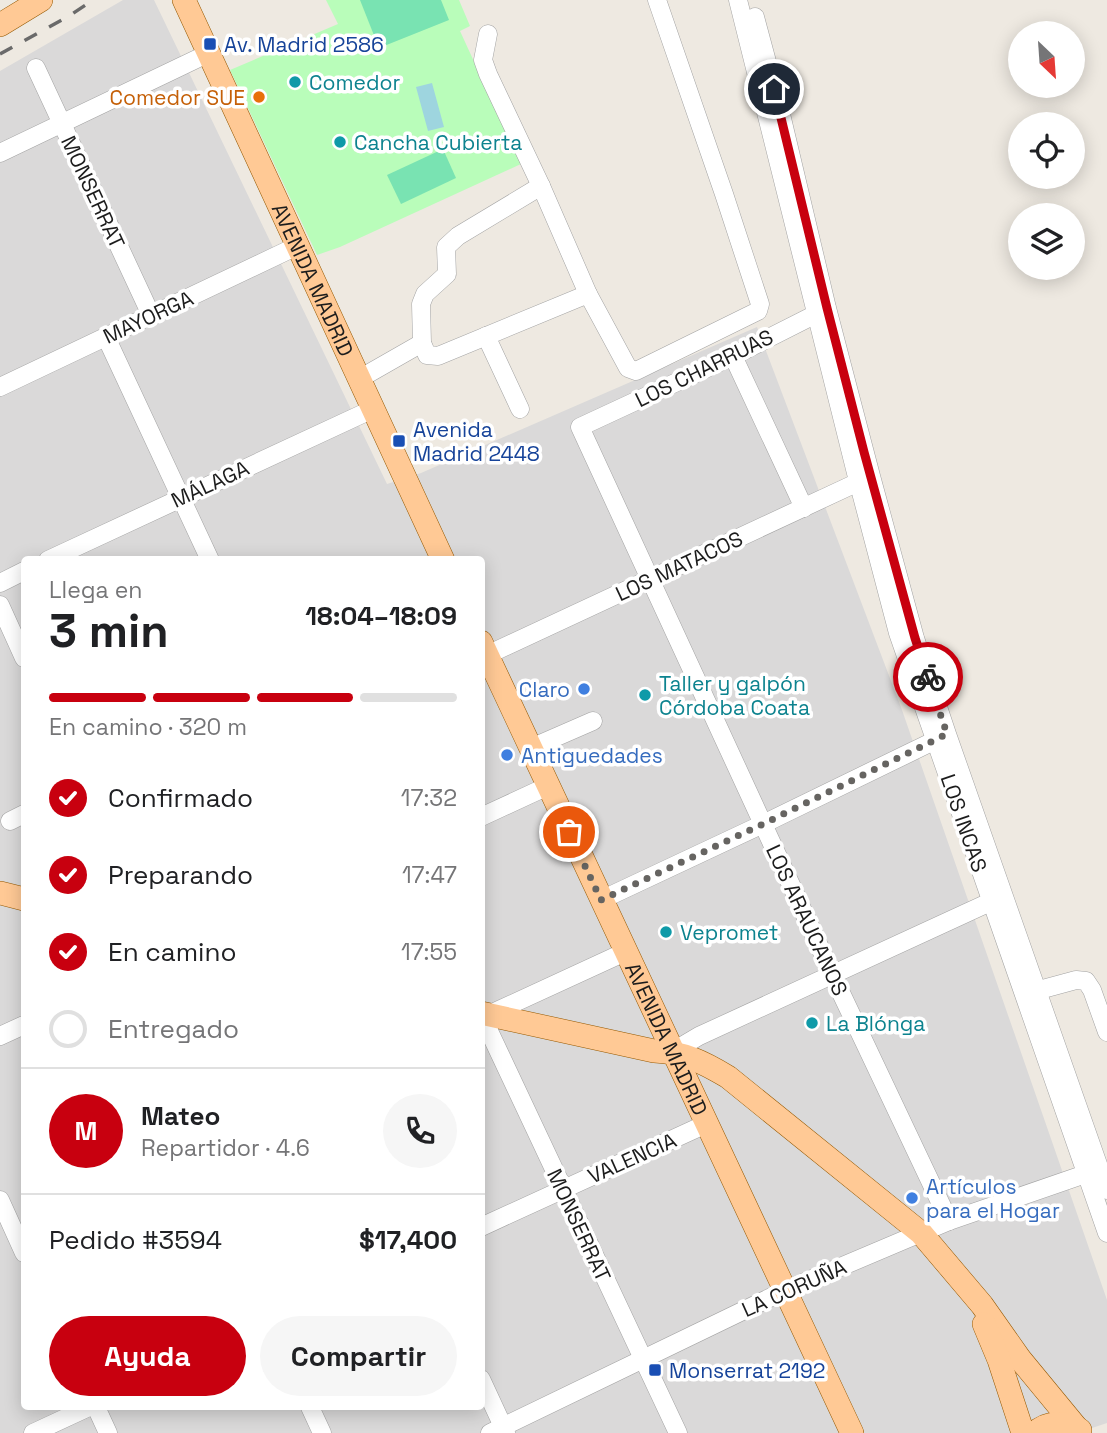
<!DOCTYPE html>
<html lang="es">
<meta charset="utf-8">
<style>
body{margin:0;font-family:"Space Grotesk",sans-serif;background:#f6f6f6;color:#202124;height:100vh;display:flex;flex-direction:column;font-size:26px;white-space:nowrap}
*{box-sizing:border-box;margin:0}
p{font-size:23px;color:#757577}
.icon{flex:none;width:38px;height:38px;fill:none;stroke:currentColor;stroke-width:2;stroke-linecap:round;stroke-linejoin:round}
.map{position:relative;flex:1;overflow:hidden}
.panel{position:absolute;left:21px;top:556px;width:464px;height:854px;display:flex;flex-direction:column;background:#fff;border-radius:7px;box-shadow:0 4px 18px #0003}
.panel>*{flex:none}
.needle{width:46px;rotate:155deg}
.tools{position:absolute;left:1008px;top:21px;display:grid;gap:14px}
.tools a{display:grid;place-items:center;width:77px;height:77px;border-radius:50%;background:#fff;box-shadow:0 4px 18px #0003;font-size:35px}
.pin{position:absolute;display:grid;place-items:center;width:60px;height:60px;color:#fff;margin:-30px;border:4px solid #fff;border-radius:50%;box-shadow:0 2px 7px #0007}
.courier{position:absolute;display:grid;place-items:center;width:70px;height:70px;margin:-35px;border:5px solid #c8000f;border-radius:50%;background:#fff;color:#222;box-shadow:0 2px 9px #0007}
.head em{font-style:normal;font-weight:600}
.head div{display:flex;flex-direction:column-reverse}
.head{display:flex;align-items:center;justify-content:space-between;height:119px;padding:0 28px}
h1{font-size:46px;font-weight:600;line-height:52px}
.bar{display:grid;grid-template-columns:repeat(4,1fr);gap:10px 7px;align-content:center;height:84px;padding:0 28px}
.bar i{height:9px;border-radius:5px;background:#e0e0e0}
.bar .current{background:#c8000f}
.bar p{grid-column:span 4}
.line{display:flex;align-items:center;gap:18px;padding:0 28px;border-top:2px solid #e0e0e0}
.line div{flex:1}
.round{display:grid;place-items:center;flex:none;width:74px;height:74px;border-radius:37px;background:#f6f6f6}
ol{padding:0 28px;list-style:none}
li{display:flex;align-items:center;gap:21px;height:77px}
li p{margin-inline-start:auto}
li .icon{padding:7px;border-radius:50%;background:#c8000f;color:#fff;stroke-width:4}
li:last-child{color:#757577}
li i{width:38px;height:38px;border:4px solid #e0e0e0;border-radius:50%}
.cta{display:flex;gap:14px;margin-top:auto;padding:14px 28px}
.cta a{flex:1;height:80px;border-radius:42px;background:#c8000f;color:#fff;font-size:28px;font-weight:600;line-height:80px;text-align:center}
.cta a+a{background:#f6f6f6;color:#202124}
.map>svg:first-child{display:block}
</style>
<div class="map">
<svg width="1107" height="1433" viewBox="0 0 1107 1433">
<rect width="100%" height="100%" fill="#eee9e1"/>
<path fill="#dad9d9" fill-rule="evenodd" d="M123 0H154L387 484 421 473 757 327 902 710 1107 1300V1423L1077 1433H0V71ZM24 560H481V1407H24Z"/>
<polygon fill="#b9fdba" points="326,0 459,0 470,26 460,31 521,164 340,247 317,255 230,70 338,24"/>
<g fill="#79e3b2">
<polygon points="360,0 441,0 449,20 379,48"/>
<polygon points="443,149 456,178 401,204 387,175"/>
</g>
<polygon fill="#9ed5df" points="432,83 444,127 428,131 416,87"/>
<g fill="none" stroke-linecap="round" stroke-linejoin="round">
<g stroke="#a3a3a3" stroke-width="19">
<g id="minor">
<polyline points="738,0 858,481 898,633 1107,1233"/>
<polyline points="755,17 780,110 827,308 871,476 915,638 947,734 1107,1190"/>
<polyline points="488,34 483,60 488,74 541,186 588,294"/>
<polyline points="36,68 151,315"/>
<polyline points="0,153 207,54"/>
<polyline points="541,186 458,236 446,247 447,274 425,294 421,304 422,343 427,355 438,356 588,294 628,368 636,371 758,311 760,304 724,194 657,0"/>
<polyline points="826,309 733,356 580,427 833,976 949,1221"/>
<polyline points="486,336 520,409"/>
<polyline points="106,337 210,560"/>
<polyline points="733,356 804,508"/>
<polyline points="359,379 422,343"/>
<polyline points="0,387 297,246"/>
<polyline points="48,560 373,409"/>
<polyline points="0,583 24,571"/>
<polyline points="0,605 24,658"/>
<polyline points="487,655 867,478"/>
<polyline points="531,748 593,721"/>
<polyline points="481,817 548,786"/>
<polyline points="10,821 24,814"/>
<polyline points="601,900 763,824 944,736"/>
<polyline points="1028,993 1076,980 1086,981 1092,990 1107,1032"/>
<polyline points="489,1015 489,1031 678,1433"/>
<polyline points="486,1016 625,952"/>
<polyline points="0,1036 24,1025"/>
<polyline points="672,1052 699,1036 1001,897"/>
<polyline points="0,1200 24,1253"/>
<polyline points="481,1227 706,1124"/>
<polyline points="481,1379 506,1433"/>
<polyline points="96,1407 108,1433"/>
<polyline points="310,1407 322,1433"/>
<polyline points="33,1433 89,1407"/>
<polyline points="490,1433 786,1290 949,1221 1097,1170"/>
</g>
</g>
<g stroke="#945800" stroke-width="24">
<g id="major">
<path id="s1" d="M184 0 443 560"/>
<polyline points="0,25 41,0"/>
<path id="s2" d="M481 642 852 1433"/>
<polyline points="0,893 24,899"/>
<path d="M481 1013 654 1051C683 1052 703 1062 728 1077L921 1233 982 1305 1020 1359 1076 1427"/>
<polyline points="984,1324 999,1360 1023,1433"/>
<path d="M1035 1433C1046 1421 1067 1421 1080 1430"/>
</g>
</g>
<use href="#minor" stroke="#fff" stroke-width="18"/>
<use href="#major" stroke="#ffc995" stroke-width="23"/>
<polyline stroke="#6a6a6a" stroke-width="3.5" stroke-dasharray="14 14" stroke-linecap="butt" points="0,54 69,16 93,0"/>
</g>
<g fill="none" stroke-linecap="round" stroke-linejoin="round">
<polyline stroke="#666461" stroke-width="7" stroke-dasharray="0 12.6" points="569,832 601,900 763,824 947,734 928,677"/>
<polyline stroke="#c8000f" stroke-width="9" points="774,89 827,308 864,452 915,638 928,677"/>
</g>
<g fill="#1a4fb4" stroke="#fff" stroke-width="2.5">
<rect x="203" y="37" width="14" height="14" rx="3.5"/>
<rect x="392" y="434" width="14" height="14" rx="3.5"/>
<rect x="648" y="1363" width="14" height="14" rx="3.5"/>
</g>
<g fill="#0f9aa8" stroke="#fff" stroke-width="2.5">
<circle cx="295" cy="82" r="7"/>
<circle cx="340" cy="142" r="7"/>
<circle cx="645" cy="695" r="7"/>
<circle cx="666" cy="932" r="7"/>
<circle cx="812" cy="1023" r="7"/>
</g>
<circle fill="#e8710a" stroke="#fff" stroke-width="2.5" cx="259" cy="97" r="7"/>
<g fill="#3f7fe0" stroke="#fff" stroke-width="2.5">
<circle cx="584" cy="689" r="7"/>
<circle cx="507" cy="755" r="7"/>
<circle cx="912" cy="1198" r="7"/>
</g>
<g text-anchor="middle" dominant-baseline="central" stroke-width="7" stroke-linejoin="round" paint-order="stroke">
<g font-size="21" fill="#164399" stroke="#fff" text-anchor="start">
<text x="224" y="44">Av. Madrid 2586</text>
<text x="413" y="429">Avenida<tspan x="413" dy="24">Madrid 2448</tspan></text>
<text x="669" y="1370">Monserrat 2192</text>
</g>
<g font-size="21" fill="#0d838f" stroke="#fff" text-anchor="start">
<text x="309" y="82">Comedor</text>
<text x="354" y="142">Cancha Cubierta</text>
<text x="659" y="683">Taller y galpón<tspan x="659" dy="24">Córdoba Coata</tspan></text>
<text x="680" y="932">Vepromet</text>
<text x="826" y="1023">La Blónga</text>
</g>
<g font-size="21" fill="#c56008" stroke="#fff" text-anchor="end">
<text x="245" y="97">Comedor SUE</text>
</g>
<g font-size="21" fill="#1c1c1c" stroke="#fff">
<text transform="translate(93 192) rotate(65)">MONSERRAT</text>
<text stroke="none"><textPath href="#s1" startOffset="308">AVENIDA MADRID</textPath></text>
<text transform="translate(148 317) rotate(-25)">MAYORGA</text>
<text transform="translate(704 368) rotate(-26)">LOS CHARRUAS</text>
<text transform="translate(210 484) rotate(-25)">MÁLAGA</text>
<text transform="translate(679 566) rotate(-25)">LOS MATACOS</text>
<text transform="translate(964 823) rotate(71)">LOS INCAS</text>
<text transform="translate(807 920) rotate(65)">LOS ARAUCANOS</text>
<text stroke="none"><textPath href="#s2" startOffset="438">AVENIDA MADRID</textPath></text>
<text transform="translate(632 1158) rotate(-24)">VALENCIA</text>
<text transform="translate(579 1225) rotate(65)">MONSERRAT</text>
<text transform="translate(794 1288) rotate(-24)">LA CORUÑA</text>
</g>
<g font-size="21" fill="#366cbe" stroke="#fff" text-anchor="start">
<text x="570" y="689" text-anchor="end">Claro</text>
<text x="521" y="755">Antiguedades</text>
<text x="926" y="1186">Artículos<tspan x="926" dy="24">para el Hogar</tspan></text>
</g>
</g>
</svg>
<div class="tools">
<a><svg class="needle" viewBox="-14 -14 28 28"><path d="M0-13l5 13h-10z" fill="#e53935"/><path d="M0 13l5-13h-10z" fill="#757577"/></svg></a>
<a><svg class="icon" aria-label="locate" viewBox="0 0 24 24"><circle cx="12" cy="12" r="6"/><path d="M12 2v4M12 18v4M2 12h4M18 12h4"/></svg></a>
<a><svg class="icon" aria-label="layers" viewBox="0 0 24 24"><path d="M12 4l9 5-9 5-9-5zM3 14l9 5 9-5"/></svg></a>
</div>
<div class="pin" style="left:569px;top:832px;background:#ea580c"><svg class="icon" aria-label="bag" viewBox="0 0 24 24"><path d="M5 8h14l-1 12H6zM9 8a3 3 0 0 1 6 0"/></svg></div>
<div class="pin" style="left:774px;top:89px;background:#1f2937"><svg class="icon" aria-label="home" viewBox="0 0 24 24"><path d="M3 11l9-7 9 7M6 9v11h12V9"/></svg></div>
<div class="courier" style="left:928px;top:677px"><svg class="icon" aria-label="bike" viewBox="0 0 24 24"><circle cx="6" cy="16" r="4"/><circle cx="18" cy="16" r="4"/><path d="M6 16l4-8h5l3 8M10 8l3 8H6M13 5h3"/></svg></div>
<section class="panel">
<div class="head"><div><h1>3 min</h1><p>Llega en</p></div><em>18:04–18:09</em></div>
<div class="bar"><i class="current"></i><i class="current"></i><i class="current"></i><i></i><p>En camino · 320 m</p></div>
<ol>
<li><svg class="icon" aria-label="check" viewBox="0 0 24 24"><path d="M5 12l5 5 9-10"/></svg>Confirmado<p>17:32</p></li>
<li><svg class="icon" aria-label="check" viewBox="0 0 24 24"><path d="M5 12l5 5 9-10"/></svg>Preparando<p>17:47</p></li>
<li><svg class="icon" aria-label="check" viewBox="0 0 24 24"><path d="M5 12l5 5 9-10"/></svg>En camino<p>17:55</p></li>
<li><i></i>Entregado</li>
</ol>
<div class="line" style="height:126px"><b class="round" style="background:#c8000f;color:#fff">M</b><div><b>Mateo</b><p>Repartidor · 4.6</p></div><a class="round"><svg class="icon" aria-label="phone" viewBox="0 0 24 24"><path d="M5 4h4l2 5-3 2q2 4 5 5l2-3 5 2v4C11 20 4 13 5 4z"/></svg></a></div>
<div class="line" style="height:91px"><div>Pedido #3594</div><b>$17,400</b></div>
<div class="cta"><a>Ayuda</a><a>Compartir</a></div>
</section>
</div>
